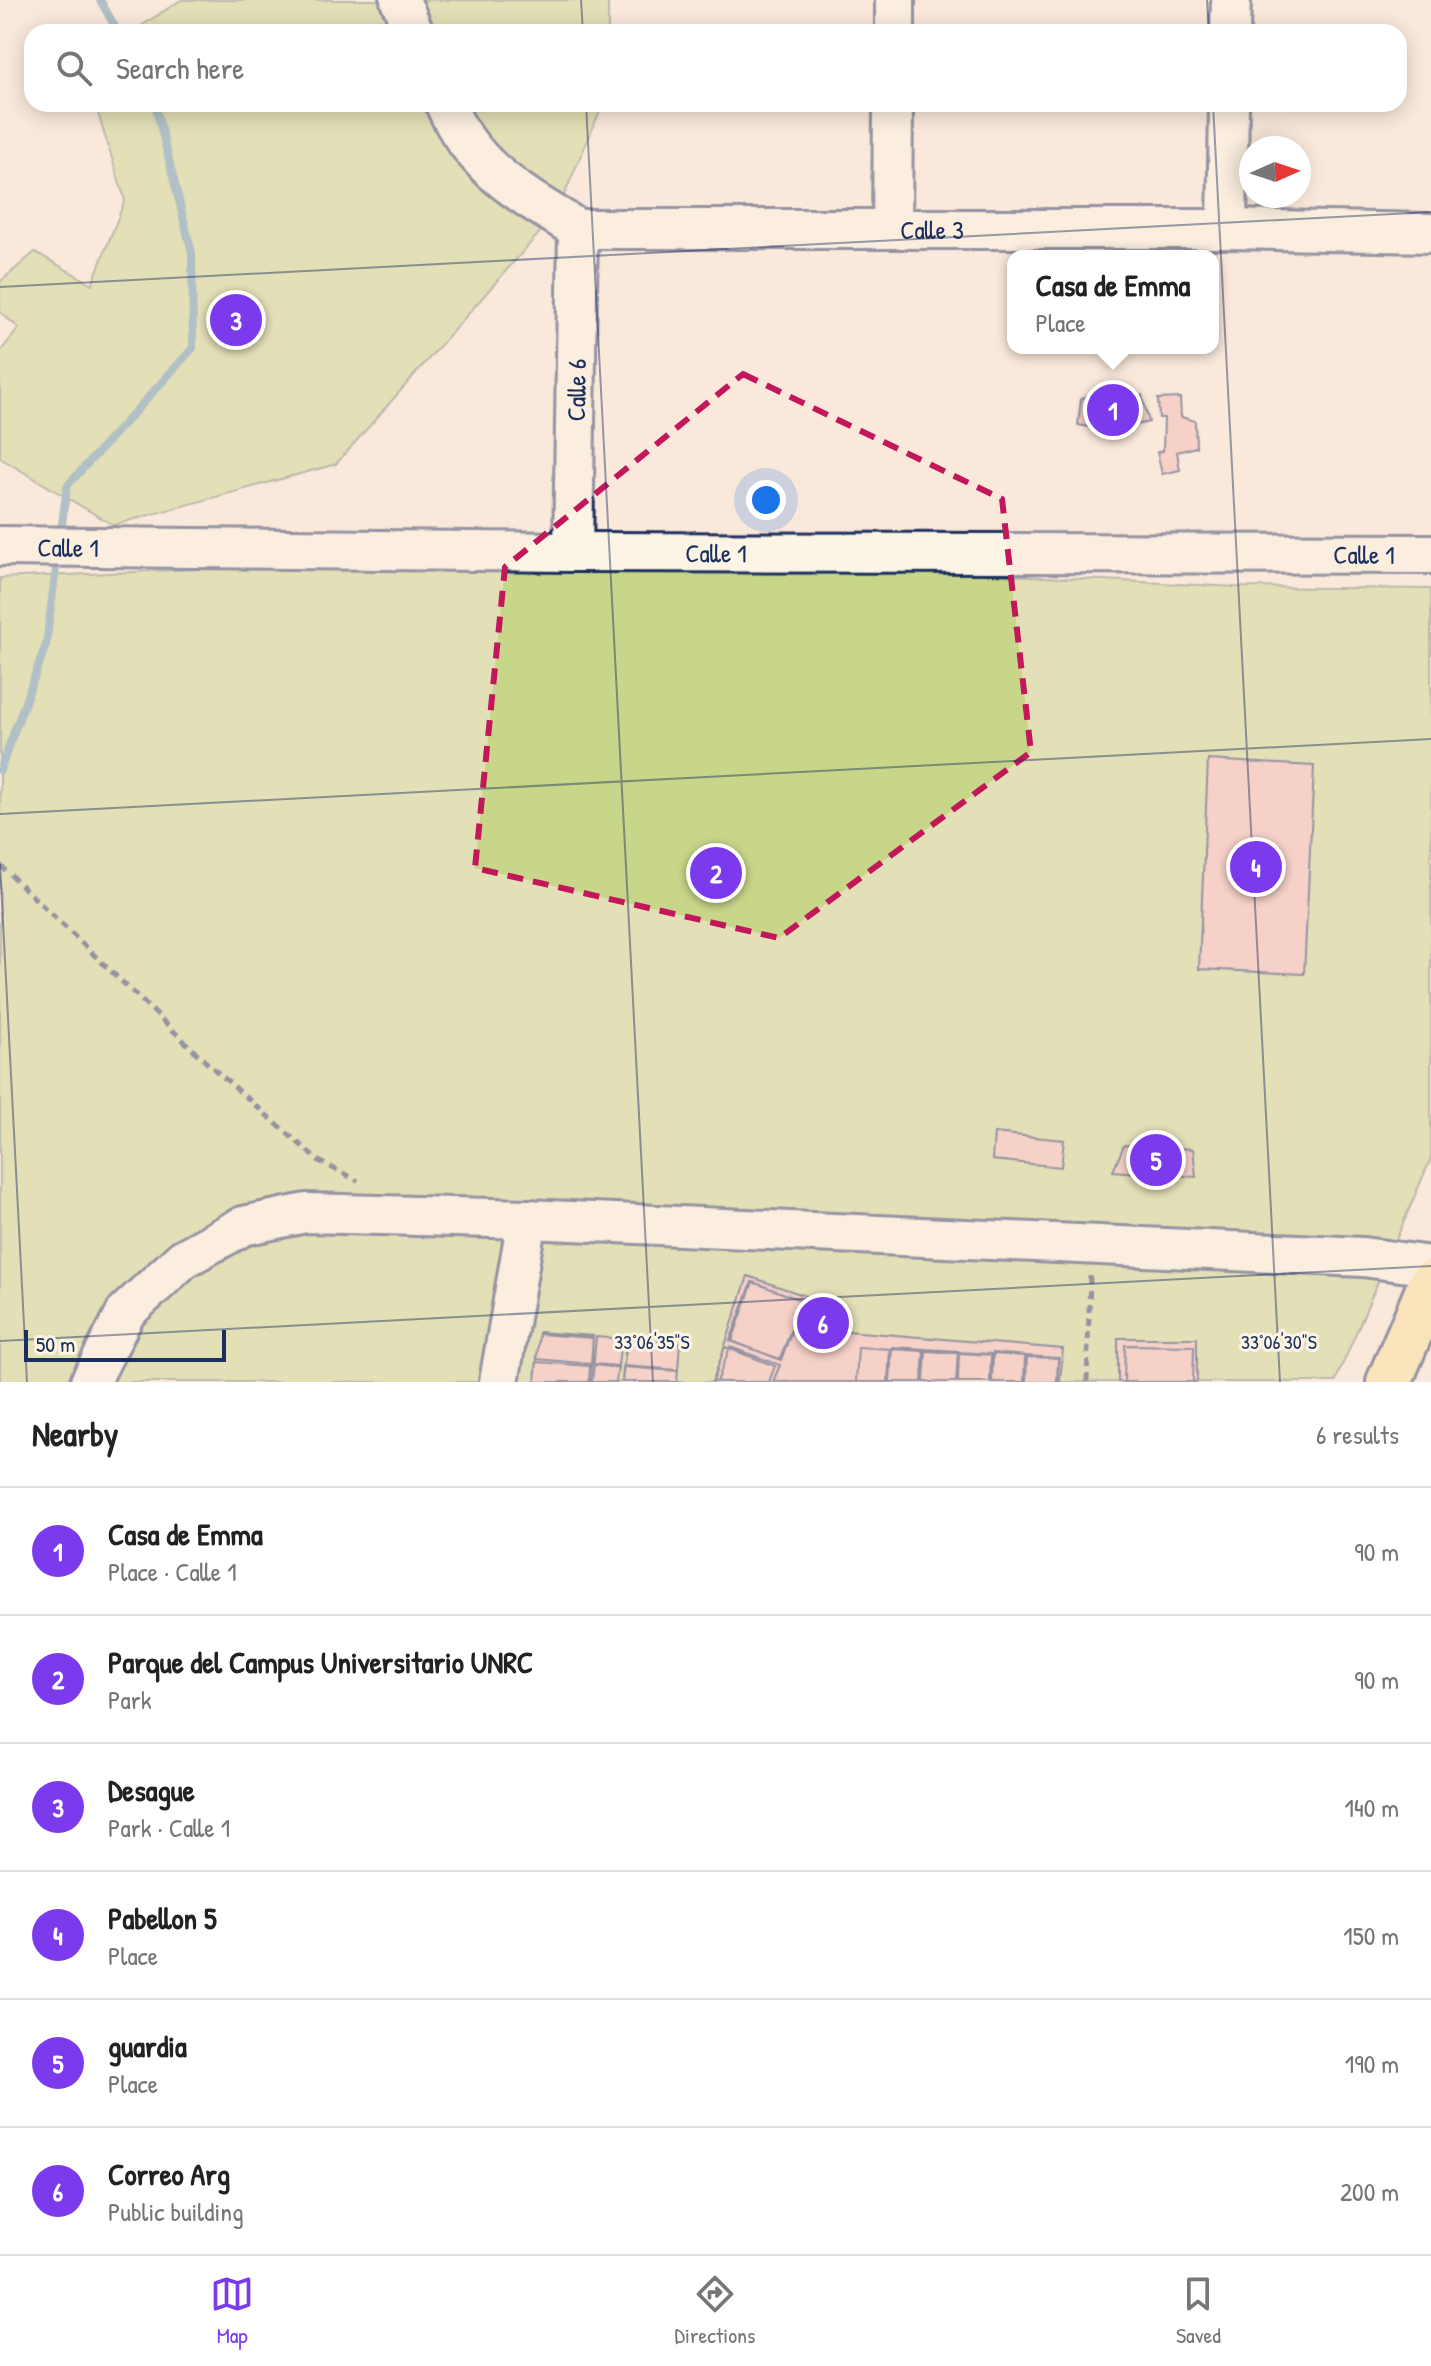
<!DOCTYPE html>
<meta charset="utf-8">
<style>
:root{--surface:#fff;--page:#f2f2f2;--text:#222;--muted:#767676;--line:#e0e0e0;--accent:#7c3aed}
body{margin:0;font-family:"Patrick Hand",sans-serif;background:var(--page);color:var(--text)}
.compass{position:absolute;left:1239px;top:136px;width:72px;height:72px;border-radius:50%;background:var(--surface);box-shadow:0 4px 20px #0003;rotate:87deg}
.scale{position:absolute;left:24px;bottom:20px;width:202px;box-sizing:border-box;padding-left:8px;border:4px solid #1b2f5e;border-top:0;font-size:22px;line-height:28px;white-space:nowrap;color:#1b2f5e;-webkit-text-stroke:6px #fcf5e5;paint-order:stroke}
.you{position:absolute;left:766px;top:500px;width:28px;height:28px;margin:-20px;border:6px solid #fff;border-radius:50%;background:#1a73e8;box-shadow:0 0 0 12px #1a73e833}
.badge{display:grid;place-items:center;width:52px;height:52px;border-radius:50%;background:var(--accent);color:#fff;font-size:26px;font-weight:700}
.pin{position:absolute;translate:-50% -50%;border:4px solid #fff;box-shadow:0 2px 8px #0006}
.popup{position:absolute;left:1007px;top:250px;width:212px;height:104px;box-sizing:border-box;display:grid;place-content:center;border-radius:16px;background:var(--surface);filter:drop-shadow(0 2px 6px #0005);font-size:26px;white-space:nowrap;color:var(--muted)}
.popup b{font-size:30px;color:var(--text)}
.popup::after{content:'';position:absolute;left:50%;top:100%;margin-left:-16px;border:16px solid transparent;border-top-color:var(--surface)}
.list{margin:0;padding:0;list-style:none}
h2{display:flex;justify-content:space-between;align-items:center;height:104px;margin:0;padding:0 32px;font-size:34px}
h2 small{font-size:26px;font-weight:400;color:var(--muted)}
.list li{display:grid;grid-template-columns:52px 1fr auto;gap:24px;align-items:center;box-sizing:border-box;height:128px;padding:0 32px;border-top:2px solid var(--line)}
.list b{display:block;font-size:30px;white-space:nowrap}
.list p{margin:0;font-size:26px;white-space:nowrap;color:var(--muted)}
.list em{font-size:26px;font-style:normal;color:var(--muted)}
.icon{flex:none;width:44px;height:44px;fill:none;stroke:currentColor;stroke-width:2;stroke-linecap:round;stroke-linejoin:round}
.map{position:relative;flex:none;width:1431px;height:1382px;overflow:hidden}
.search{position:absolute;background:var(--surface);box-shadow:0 4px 20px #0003;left:24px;right:24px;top:24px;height:88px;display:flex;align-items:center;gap:20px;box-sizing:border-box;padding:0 28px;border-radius:24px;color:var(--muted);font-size:30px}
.sheet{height:872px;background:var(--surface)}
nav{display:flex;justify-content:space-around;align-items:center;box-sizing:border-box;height:112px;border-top:2px solid var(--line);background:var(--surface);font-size:22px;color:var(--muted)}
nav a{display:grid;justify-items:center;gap:4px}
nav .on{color:var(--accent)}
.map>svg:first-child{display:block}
.green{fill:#c8d689;stroke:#728274;stroke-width:2}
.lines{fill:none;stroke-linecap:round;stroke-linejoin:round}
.stream{stroke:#5991ad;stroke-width:8}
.building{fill:#f2b6b2;stroke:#1b2f5e;stroke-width:2}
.minor-casing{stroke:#1b2f5e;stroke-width:44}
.major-casing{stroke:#1b2f5e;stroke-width:50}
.path{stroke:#1b2f5e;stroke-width:5;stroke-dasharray:8 6;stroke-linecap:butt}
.minor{stroke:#fcf5e5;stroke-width:38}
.major{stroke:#fbdf96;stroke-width:44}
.marked{fill:none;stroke:#c2185b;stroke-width:6;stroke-dasharray:16 10;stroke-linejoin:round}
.ticks{fill:none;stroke:#1b2f5e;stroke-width:2;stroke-opacity:0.45}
.labels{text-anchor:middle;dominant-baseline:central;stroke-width:6;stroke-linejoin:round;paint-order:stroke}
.street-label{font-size:26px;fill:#1b2f5e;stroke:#fcf5e5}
.ticks-label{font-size:20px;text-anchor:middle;fill:#1b2f5e;stroke:#fcf5e5;stroke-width:6;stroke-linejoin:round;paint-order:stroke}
</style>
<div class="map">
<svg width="1431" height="1382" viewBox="0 0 1431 1382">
<rect width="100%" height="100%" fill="#fae8db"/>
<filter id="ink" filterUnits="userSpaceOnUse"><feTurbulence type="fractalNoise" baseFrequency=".0125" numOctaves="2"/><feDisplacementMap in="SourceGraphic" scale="16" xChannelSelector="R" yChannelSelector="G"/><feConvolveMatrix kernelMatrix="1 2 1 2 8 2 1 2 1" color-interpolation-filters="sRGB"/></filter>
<g filter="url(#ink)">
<path class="green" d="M181 0H608V32H132Z
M95 104H603L556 214 336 464 113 525 0 458V352L19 328 0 312V282L35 252 92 284 125 200Z
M573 552 1236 587 1431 589V1158L1335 1382H0V578Z"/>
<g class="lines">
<path class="stream" d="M100 0 118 32
M62 524 67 486 193 348 192 253 155 104
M0 770 46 645 56 568"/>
</g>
<path class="building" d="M1100 390 1122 401 1142 395 1149 422 1128 427 1126 419 1094 428 1078 425 1081 399Z
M1180 398 1181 417 1195 421 1196 447 1177 452 1180 470 1162 474 1157 452 1163 451 1164 418H1159L1158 399Z
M1208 760 1314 766 1304 974 1199 969Z
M994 1133 1064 1140 1061 1167 992 1160Z
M1124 1145 1193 1149 1196 1177 1113 1171Z
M748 1276 820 1301 818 1309 839 1313 836 1330 1063 1349 1060 1382H713Z
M752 1282 802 1300 780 1359 730 1341Z
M753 1282 803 1301 781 1360 732 1341Z
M817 1315 831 1319 828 1332 814 1328Z
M539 1332 593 1336 591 1364 537 1359Z
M539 1334 593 1338 590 1382H535Z
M596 1337 621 1339 618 1366 593 1364Z
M596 1337 621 1339 616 1382H592Z
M1118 1338H1197V1382H1118Z
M626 1339 680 1343 678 1370 624 1366Z
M627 1339 680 1343 677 1382H622Z
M1125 1345 1194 1346 1193 1382H1124Z
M725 1347 775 1366 769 1382H712Z
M730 1347 780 1365 773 1382H717Z
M858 1347 890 1349 888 1382H856Z
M858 1347 891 1349 889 1382H856Z
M892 1347 925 1349 922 1382H890Z
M891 1349 924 1351 922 1382H890Z
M925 1349 958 1351 956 1382H924Z
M926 1351 958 1353 956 1382H924Z
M959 1352 991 1354 990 1382H957Z
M959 1353 992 1355 991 1382H958Z
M993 1353 1026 1356 1025 1382H992Z
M993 1354 1025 1356 1024 1382H991Z
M1026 1356 1058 1358 1057 1382H1024Z
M1027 1357 1059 1358 1058 1382H1026Z
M537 1362 590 1366 589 1382H535Z
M594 1365 618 1368 616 1382H592Z
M623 1367 678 1371 677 1382H622Z"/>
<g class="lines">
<defs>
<g id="minor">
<path d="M400 0 414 32"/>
<path d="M895 32V0"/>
<path d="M1230 32 1231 0"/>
<path d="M445 104C474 170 520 193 578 229"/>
<path id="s1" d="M578 229H1227L1431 233"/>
<path d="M892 229 893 104"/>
<path d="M1227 229 1229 104"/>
<path id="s2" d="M0 546 573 552 1431 554"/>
<path id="s3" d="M573 552 578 229"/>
<path d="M90 1382 126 1312 183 1259 243 1226 306 1213 527 1219 1363 1257 1431 1266"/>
<path d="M499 1382 527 1219"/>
</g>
<path id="major" d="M1389 1382 1431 1283"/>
</defs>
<use href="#minor" class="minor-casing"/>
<use href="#major" class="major-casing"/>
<path class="path" d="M0 865 206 1062 319 1161 358 1181
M1087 1382 1090 1275"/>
<use href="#minor" class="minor"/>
<use href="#major" class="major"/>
</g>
</g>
<path d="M0 0H1431V1382H0ZM743 374 1002 499 1031 752 779 938 475 868 505 567Z" fill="#fae8db" fill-opacity=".55" fill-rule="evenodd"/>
<path class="marked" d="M743 374 1002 499 1031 752 779 938 475 868 505 567Z"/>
<path class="ticks" d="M581 0 583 32M1207 0 1209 32M586 104 653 1382M1213 104 1280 1382M0 287 1431 212M0 814 1431 739M0 864 27 1382M0 1341 1431 1266"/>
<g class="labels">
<g class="street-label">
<text stroke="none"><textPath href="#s1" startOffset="354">Calle 3</textPath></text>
<text stroke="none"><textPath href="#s3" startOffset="162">Calle 6</textPath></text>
<text stroke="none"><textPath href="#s2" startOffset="68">Calle 1</textPath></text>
<text stroke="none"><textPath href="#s2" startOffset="716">Calle 1</textPath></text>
<text stroke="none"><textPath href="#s2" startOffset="1364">Calle 1</textPath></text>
</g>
</g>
<g class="ticks-label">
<text x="652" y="1349">33°06'35"S</text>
<text x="1279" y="1349">33°06'30"S</text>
</g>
</svg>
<svg class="compass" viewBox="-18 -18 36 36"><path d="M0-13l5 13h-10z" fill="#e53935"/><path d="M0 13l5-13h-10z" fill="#767676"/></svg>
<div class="scale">50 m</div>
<div class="you"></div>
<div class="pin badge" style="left:1113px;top:410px">1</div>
<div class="popup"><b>Casa de Emma</b>Place</div>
<div class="pin badge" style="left:716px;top:873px">2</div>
<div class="pin badge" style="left:236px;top:320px">3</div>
<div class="pin badge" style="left:1256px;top:867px">4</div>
<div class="pin badge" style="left:1156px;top:1160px">5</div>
<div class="pin badge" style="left:823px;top:1323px">6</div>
<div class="search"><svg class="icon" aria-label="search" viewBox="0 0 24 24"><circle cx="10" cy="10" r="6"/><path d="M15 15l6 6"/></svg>Search here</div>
</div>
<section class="sheet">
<h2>Nearby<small>6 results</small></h2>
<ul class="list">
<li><span class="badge">1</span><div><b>Casa de Emma</b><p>Place · Calle 1</p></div><em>90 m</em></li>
<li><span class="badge">2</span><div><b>Parque del Campus Universitario UNRC</b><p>Park</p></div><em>90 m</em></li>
<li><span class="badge">3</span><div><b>Desague</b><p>Park · Calle 1</p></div><em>140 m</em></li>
<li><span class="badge">4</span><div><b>Pabellon 5</b><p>Place</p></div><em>150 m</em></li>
<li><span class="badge">5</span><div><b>guardia</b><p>Place</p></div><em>190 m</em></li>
<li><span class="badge">6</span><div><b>Correo Arg</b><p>Public building</p></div><em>200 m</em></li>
</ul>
</section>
<nav>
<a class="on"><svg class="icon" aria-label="map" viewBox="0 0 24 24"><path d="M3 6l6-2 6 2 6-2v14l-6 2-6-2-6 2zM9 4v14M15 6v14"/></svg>Map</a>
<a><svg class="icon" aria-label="directions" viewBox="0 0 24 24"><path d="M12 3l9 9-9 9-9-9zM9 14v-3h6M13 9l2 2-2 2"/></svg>Directions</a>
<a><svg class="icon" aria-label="saved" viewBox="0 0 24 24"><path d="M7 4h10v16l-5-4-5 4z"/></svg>Saved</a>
</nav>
